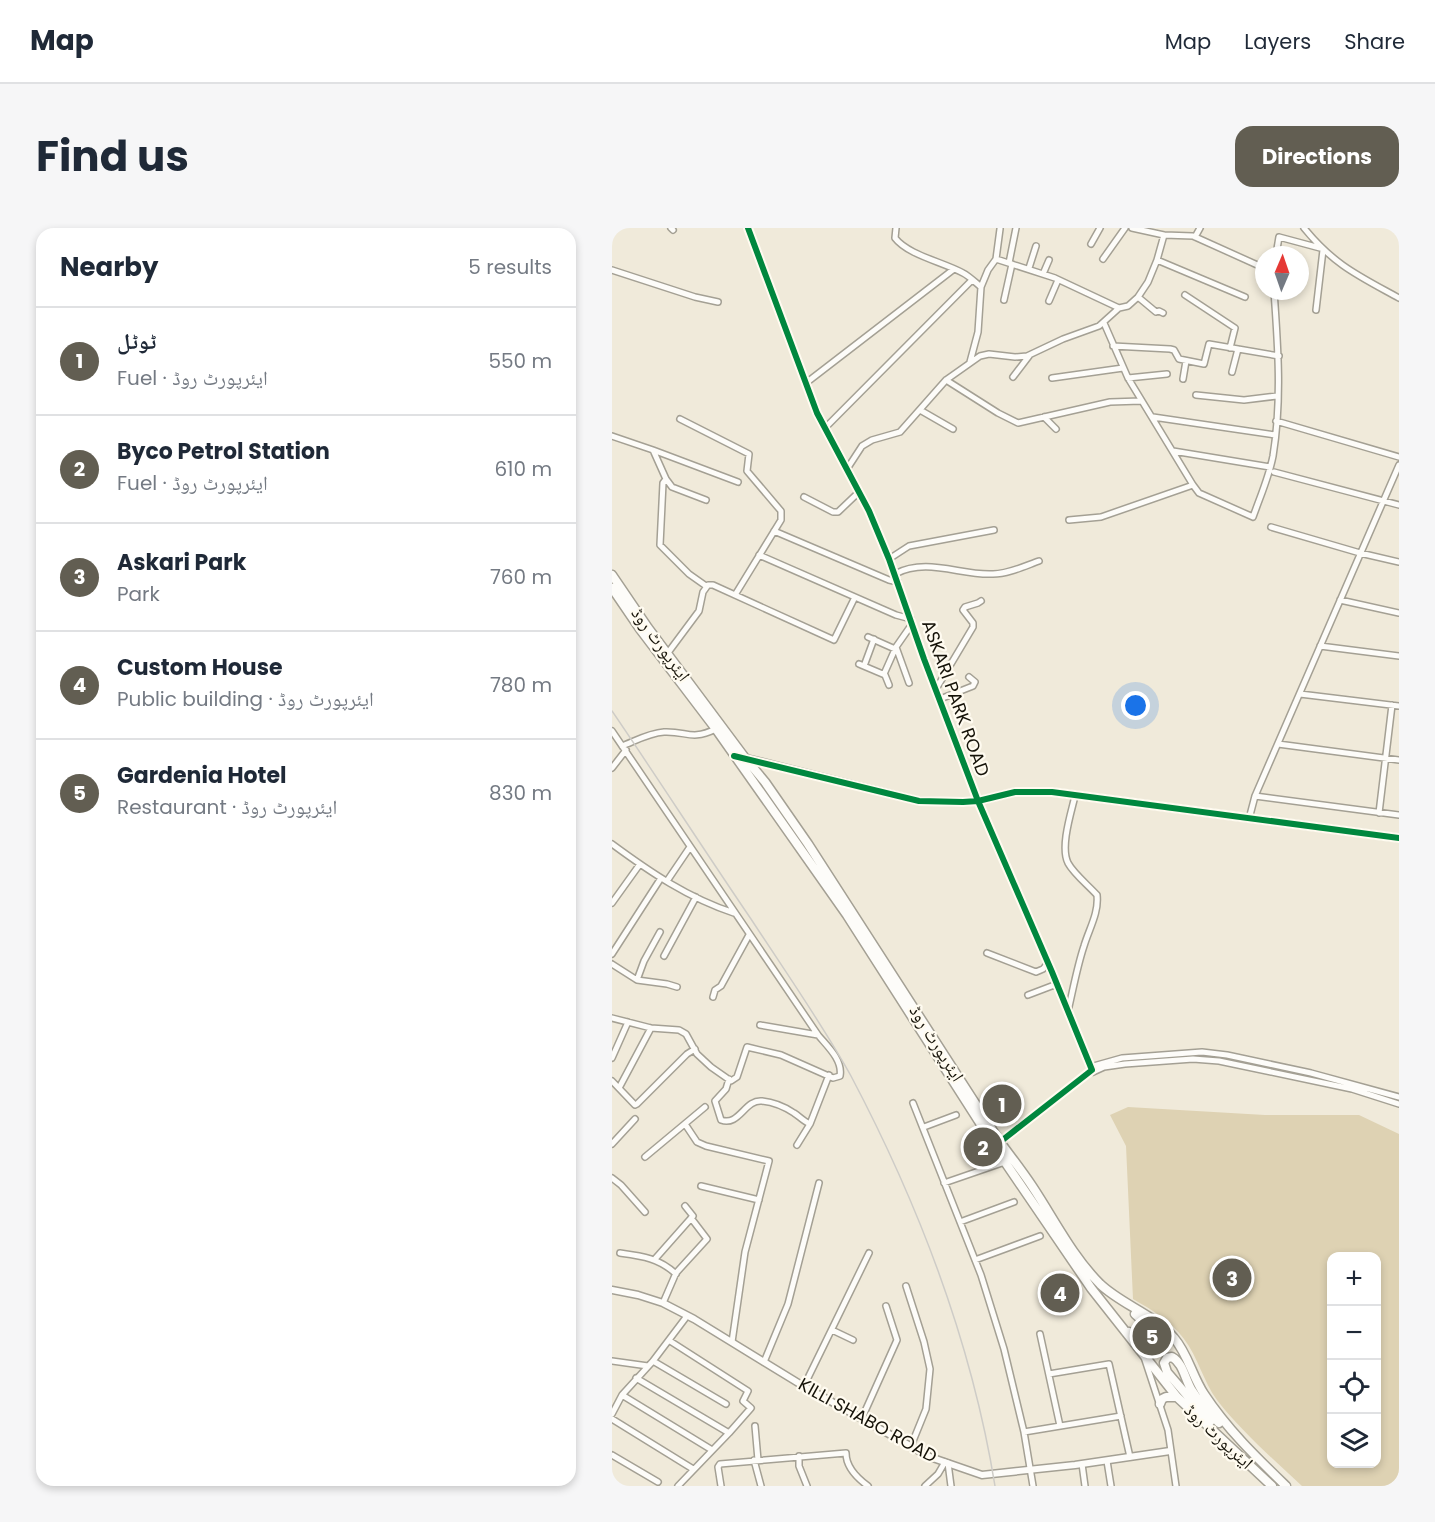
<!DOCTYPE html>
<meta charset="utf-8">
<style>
:root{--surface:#fff;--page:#f6f6f7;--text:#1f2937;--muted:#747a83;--line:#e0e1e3;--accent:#625e52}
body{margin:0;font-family:Poppins,"Noto Naskh Arabic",sans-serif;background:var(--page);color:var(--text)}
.controls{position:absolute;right:18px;bottom:18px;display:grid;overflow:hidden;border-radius:12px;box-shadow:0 3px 9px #0003}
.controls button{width:54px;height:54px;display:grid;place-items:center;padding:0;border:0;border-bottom:2px solid var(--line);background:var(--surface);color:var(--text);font:30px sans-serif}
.compass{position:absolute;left:643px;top:18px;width:54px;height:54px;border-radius:50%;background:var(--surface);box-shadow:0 3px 9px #0003;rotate:2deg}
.you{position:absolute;left:524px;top:478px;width:21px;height:21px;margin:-15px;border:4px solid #fff;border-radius:50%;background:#1a73e8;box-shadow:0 0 0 9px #1a73e833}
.badge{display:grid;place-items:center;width:39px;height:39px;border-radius:50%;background:var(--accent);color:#fff;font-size:20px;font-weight:700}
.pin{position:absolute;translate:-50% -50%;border:3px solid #fff;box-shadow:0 2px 6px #0006}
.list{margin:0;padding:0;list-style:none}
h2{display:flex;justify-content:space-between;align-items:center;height:78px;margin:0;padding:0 24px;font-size:26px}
h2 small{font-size:20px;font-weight:400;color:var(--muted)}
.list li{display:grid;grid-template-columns:39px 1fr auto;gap:18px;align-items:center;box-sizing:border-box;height:108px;padding:0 24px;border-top:2px solid var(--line)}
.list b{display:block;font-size:22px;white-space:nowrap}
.list p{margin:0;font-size:20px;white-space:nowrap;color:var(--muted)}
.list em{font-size:20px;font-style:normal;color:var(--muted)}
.icon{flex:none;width:33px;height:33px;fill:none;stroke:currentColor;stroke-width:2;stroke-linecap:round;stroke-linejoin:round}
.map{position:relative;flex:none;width:787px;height:1258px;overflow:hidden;border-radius:18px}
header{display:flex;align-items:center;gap:36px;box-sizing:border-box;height:84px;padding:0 30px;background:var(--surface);border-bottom:2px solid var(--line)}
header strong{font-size:28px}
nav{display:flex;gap:33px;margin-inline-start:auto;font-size:21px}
.intro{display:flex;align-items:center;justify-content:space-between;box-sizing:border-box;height:144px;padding:0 36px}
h1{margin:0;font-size:42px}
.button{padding:15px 27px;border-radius:18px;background:var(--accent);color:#fff;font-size:21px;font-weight:700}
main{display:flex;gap:36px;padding:0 36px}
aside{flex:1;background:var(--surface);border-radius:18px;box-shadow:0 3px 9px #0003}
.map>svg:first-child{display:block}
.green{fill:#ded2b3;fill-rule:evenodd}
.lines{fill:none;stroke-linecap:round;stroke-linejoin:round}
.minor-casing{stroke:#a4a094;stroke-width:8}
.tertiary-casing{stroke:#a4a094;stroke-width:9}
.primary-casing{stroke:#a4a094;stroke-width:11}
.minor{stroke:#fdfcf9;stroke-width:5}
.tertiary{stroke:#fdfcf9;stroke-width:6}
.primary{stroke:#fdfcf9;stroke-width:8}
.rail{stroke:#ceccc7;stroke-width:1.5}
.cycleway-casing{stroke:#fffbf0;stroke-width:10}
.cycleway{stroke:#00873e;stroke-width:6}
.labels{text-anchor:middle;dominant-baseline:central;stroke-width:4.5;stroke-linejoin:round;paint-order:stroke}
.street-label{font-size:18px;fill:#161309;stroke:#fffbf0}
</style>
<header>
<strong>Map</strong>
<nav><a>Map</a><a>Layers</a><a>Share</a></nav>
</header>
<div class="intro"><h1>Find us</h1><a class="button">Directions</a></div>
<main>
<aside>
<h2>Nearby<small>5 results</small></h2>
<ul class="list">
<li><span class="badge">1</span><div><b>ٹوٹل</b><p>Fuel · ایئرپورٹ روڈ</p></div><em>550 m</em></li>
<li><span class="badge">2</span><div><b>Byco Petrol Station</b><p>Fuel · ایئرپورٹ روڈ</p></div><em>610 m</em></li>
<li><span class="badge">3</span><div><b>Askari Park</b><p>Park</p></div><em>760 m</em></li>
<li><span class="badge">4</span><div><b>Custom House</b><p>Public building · ایئرپورٹ روڈ</p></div><em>780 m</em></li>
<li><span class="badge">5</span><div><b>Gardenia Hotel</b><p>Restaurant · ایئرپورٹ روڈ</p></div><em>830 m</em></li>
</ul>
</aside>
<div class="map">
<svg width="787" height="1258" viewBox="0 0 787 1258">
<rect width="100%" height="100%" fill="#f0eada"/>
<path class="green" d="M516 879 653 887H747L787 906V1258H690C661 1231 629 1203 605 1172 591 1153 586 1129 572 1111 559 1093 540 1082 521 1071L514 918 498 887ZM720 1028H764V1236H720Z"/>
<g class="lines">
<defs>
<path id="minor" d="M59 0 61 2
M136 0 205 185 257 283 277 331 312 431 366 573 440 744 480 842 388 914
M284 0 283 10C296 27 331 34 351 45 357 48 363 54 369 59
M520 0 552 7 581 8 652 40
M692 0C722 37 747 48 787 70
M583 9 588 0
M479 16 488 0
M664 27 667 9 708 20
M384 31 443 50 507 80
M491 31 513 0
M545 32 633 69
M397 35 404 0
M417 40 424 18
M0 42 83 69 106 74
M431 46 437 32
M573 67 623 100 618 120
M526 69 544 84 547 83 551 85
M392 72 400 36
M437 73 446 52
M704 82 711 22
M492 95 516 150 581 257 587 265 641 289C648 269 657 249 661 228 670 173 666 118 662 63
M501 118 558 121 562 122 567 131 592 136 597 116 667 128
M358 134 366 104 369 59 376 42 384 31 388 1
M620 144 626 121
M401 149 417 128
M440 150 511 140
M516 150 555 146
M571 151 574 133
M334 152 386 185 406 195 498 174 529 173
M194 155 342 41
M584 167 632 172 665 168
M308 182 341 201
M432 189 444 201
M541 189 663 207
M68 191 137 226 135 243 169 283V292L123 367
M664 193 787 229
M213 200 360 52
M0 208 41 222 54 251 51 255 48 317 77 346 94 358
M41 222 126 254
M561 223 658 239
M235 241 250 218 260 212 288 204 334 152 368 128 377 126 403 129 415 128 451 111 487 98 507 80 516 78 526 69 536 54 545 32 552 7
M662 244 787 277
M54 251 60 259 94 272
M192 269 221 284H226L247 264
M457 292 489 289 581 257
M659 299 748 325 787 334
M162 303 277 352 286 354
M147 327 284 387 299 391
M277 331 297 318 382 302
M283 346C315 329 349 348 381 346 396 346 413 338 427 333
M728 372 787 385
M256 409 283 421
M708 418 787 428
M284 419 297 455
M55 426 87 383 91 364 96 357H101L222 412 243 369
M247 436 273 447 277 457
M252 438 262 411
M272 446 284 419 300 396
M324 461 361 399V395L351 382 353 379 366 375 369 373
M688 466 787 478
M328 471 361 458 363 454 357 449
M0 503 206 807
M666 516 787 532
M10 518C23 513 37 505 52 504 76 503 78 513 104 501
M0 540 14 522
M643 568 787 587
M767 585 780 477
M637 591 643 568 787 237
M0 616C38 644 76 670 122 685
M55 653 78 619
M0 675 28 636
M375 725 424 744 431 741 436 735
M0 726 49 650
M52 728 84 669
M0 736 25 752 55 756 65 759
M25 752 32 733 48 704
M416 767 445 756
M101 769 103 762 109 758 137 707
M456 783C461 762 465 739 472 718 477 701 487 685 485 667 476 657 462 646 456 635 448 619 459 585 463 568
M0 790 39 800 67 802 74 806 85 826 99 839 119 853 125 849 135 819 169 827 221 850 228 848C231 832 215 818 206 807L148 797
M0 830 16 794
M478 839 510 830 590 824 615 827 699 845 787 869
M480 842 481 844 492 839 513 836 581 831 607 833 740 861 787 876
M117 851 114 861 103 873 109 892C127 899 133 871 150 873 160 874 173 879 182 885 187 888 191 893 198 896
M0 853 23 877 25 876 75 826 83 821
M7 860 39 800
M301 875 369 1047 392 1121 412 1204 421 1258
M73 896 85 914 94 918 157 933 133 1024 120 1114
M312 899 344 887
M0 916 23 891
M185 917 198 896 217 847
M33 929 93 879
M0 950 9 957 33 984
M332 955 393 934
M89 958 147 972
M348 994 402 974
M8 1025C30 1028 47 1030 64 1046
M43 1031 81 988 73 978
M363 1032 428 1008
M294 1058 312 1114 318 1141 314 1181 299 1218
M51 1075 64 1045 95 1011 79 990
M220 1102 241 1112
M428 1106 448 1198
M533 1132 556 1202 564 1258
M0 1133 36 1138
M41 1133 114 1176
M152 1134 176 1076 207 955
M437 1146 497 1136 518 1229
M24 1150 117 1205 139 1180 131 1173 136 1163 58 1113
M192 1158 257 1025
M10 1167 100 1222
M0 1186 10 1167 41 1133 75 1088
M250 1190 285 1112 274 1078
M0 1191 81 1241
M143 1198 146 1232
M412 1204 509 1188
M0 1227 46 1254
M187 1228V1238L195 1258
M142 1232 149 1258
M495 1233 499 1258
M336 1235 339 1258
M470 1236 473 1258
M66 1258 117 1205
M109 1258 106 1239 108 1236 234 1225C234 1239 245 1250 256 1258
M313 1258 326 1246 333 1234"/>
<path id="tertiary" d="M134 530 307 573 351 574 366 573 403 564H440L787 610
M0 1062 26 1067 51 1075 82 1091 188 1156 318 1229 370 1247 463 1237 558 1223"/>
<path id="primary" d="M0 347 36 400 133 530 153 554 196 616 388 914C399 929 410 943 420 958 442 991 460 1028 488 1056 510 1077 542 1086 562 1110 576 1126 580 1148 592 1166 615 1201 644 1229 674 1258
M0 360 28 401 104 501 235 687 393 934 479 1060 565 1169 660 1258
M517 1104 527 1111 534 1110 537 1106 536 1098 523 1086
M548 1176 550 1171 554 1169H565
M598 1194 555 1144 552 1135 555 1130 560 1129C571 1135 573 1151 579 1161 587 1174 596 1184 607 1195"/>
</defs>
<use href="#minor" class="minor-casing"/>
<use href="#tertiary" class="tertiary-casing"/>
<use href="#primary" class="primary-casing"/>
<use href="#minor" class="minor"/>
<use href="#tertiary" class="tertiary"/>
<use href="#primary" class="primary"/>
<path class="rail" d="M0 483C47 552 92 622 139 691 173 743 209 794 239 848 306 975 360 1116 383 1258"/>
<defs>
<path id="cycleway" d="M136 0 205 185 257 283 277 331 312 431 366 573 440 744 480 842 388 914
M122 528 307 573 351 574 366 573 403 564H440L787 610"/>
</defs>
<use href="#cycleway" class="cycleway-casing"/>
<use href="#cycleway" class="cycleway"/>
</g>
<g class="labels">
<g class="street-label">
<text transform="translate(49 416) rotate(54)">ایئرپورٹ روڈ</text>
<text transform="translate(344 470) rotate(70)">ASKARI PARK ROAD</text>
<text transform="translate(325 815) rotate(58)">ایئرپورٹ روڈ</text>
<text transform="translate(256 1192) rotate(29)">KILLI SHABO ROAD</text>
<text transform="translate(607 1208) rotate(43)">ایئرپورٹ روڈ</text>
</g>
</g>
</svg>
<div class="controls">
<button>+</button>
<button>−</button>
<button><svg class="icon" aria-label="locate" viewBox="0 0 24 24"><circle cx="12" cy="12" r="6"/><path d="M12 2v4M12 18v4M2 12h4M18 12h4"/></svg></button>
<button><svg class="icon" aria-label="layers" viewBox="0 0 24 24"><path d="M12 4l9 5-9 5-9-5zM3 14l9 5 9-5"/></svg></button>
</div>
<svg class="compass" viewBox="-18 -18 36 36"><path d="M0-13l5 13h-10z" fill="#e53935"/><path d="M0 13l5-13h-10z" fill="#747a83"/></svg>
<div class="you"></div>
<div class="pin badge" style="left:390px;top:876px">1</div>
<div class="pin badge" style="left:371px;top:919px">2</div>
<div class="pin badge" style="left:620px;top:1050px">3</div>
<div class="pin badge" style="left:448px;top:1065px">4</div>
<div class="pin badge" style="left:540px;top:1108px">5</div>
</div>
</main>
